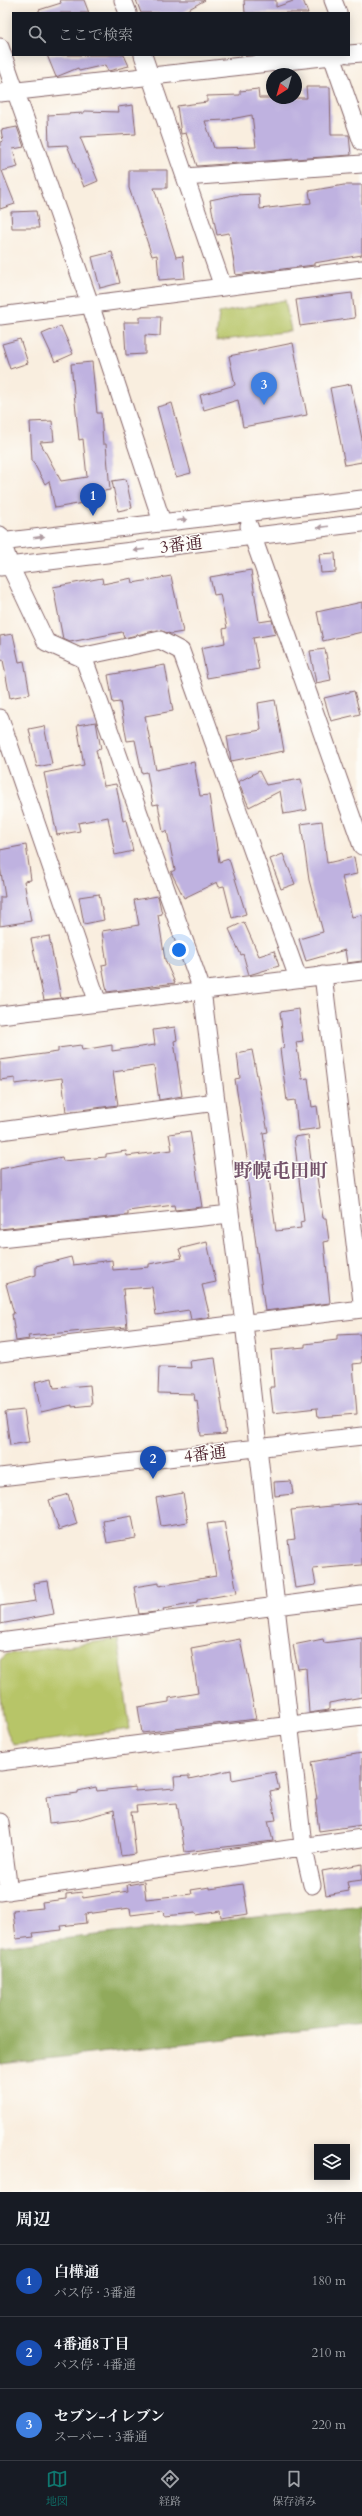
<!DOCTYPE html>
<html lang="ja">
<meta charset="utf-8">
<style>
:root{--surface:#171b24;--page:#242831;--text:#f1f3f6;--muted:#9ea1a6;--line:#363941;--accent:#0f766e}
body{margin:0;font-family:Cardo,"Noto Serif JP",serif;background:var(--page);color:var(--text)}
.controls{position:absolute;right:12px;bottom:12px;display:grid;overflow:hidden;border-radius:0px;box-shadow:0 2px 10px #0003}
.controls button{width:36px;height:36px;display:grid;place-items:center;padding:0;border:0;border-bottom:1px solid var(--line);background:var(--surface);color:var(--text);font:20px sans-serif}
.compass{position:absolute;left:266px;top:68px;width:36px;height:36px;border-radius:50%;background:var(--surface);box-shadow:0 2px 10px #0003;rotate:217deg}
.you{position:absolute;left:179px;top:950px;width:14px;height:14px;margin:-10px;border:3px solid #fff;border-radius:50%;background:#1a73e8;box-shadow:0 0 0 6px #1a73e833}
.badge{display:grid;place-items:center;width:26px;height:26px;border-radius:50%;background:var(--accent);color:#fff;font-size:13px;font-weight:700}
.pin{position:absolute;translate:-50% -33px;filter:drop-shadow(0 1px 2px #0008)}
.pin::after{content:'';position:absolute;top:21px;width:14px;height:12px;background:inherit;clip-path:polygon(0 0,100% 0,50% 100%)}
.list{margin:0;padding:0;list-style:none}
h2{display:flex;justify-content:space-between;align-items:center;height:52px;margin:0;padding:0 16px;font-size:17px}
h2 small{font-size:13px;font-weight:400;color:var(--muted)}
.list li{display:grid;grid-template-columns:26px 1fr auto;gap:12px;align-items:center;box-sizing:border-box;height:72px;padding:0 16px;border-top:1px solid var(--line)}
.list b{display:block;font-size:15px;white-space:nowrap}
.list p{margin:0;font-size:13px;white-space:nowrap;color:var(--muted)}
.list em{font-size:13px;font-style:normal;color:var(--muted)}
.icon{flex:none;width:22px;height:22px;fill:none;stroke:currentColor;stroke-width:2;stroke-linecap:round;stroke-linejoin:round}
.map{position:relative;flex:none;width:362px;height:2192px;overflow:hidden}
.search{position:absolute;background:var(--surface);box-shadow:0 2px 10px #0003;left:12px;right:12px;top:12px;height:44px;display:flex;align-items:center;gap:10px;box-sizing:border-box;padding:0 14px;border-radius:0px;color:var(--muted);font-size:15px}
.sheet{height:268px;background:var(--surface)}
nav{display:flex;justify-content:space-around;align-items:center;box-sizing:border-box;height:56px;border-top:1px solid var(--line);background:var(--surface);font-size:11px;color:var(--muted)}
nav a{display:grid;justify-items:center;gap:2px}
nav .on{color:var(--accent)}
.map>svg:first-child{display:block}
.green{fill:#b7c567;stroke:#807249}
.forest{fill:#91aa5c;stroke:#6e6444}
.building{fill:#bfb2e0;fill-rule:evenodd}
.lines{fill:none;stroke-linecap:round;stroke-linejoin:round}
.minor-casing{stroke:#87676a;stroke-width:19}
.minor{stroke:#fff;stroke-width:17}
.oneway{fill:#ae9aa0}
.labels{text-anchor:middle;dominant-baseline:central;stroke-width:3;stroke-linejoin:round;paint-order:stroke}
.street-label{font-size:17px;fill:#4a1f2b;stroke:#fdfcf7}
.quarter-label{font-size:19px;font-weight:bold;fill:#73526a;stroke:#fdfcf7}
</style>
<div class="map">
<svg width="362" height="2192" viewBox="0 0 362 2192">
<rect width="100%" height="100%" fill="#fdfcf7"/>
<filter id="ink" filterUnits="userSpaceOnUse"><feTurbulence type="fractalNoise" baseFrequency=".025" numOctaves="2"/><feDisplacementMap in="SourceGraphic" scale="8" xChannelSelector="R" yChannelSelector="G"/><feConvolveMatrix kernelMatrix="1 2 1 2 8 2 1 2 1" color-interpolation-filters="sRGB"/></filter>
<filter id="wash" filterUnits="userSpaceOnUse"><feTurbulence type="fractalNoise" baseFrequency=".012" numOctaves="4" result="noise"/><feDisplacementMap in="SourceGraphic" scale="16" xChannelSelector="R" yChannelSelector="G"/><feGaussianBlur stdDeviation="0.9" result="paint"/><feColorMatrix in="noise" values="0 0 0 0 0 0 0 0 0 0 0 0 0 0 0 0 0 1.4 0 .05"/><feComposite in="paint" operator="in"/></filter>
<g filter="url(#wash)">
<rect width="100%" height="100%" fill="#f9eedf"/>
<path class="green" d="M285 300 291 331 216 341 219 313Z
M118 1639 130 1729 14 1745C0 1727 0 1684 0 1660L7 1654Z"/>
<path class="forest" d="M362 1905V2024L0 2064V1946Z"/>
<g id="blocks">
<path class="building" d="M60 0H84L89 13H39V10L61 3Z
M136 0H205L182 13H141Z
M244 0H276V7L296 0H303L308 13H245Z
M47 55H124L129 66 108 71 105 65 79 71 78 68 56 77Z
M306 87H330L331 135H349L351 155 197 166 186 133 181 134 177 106 207 102V96L240 95V91L258 89 259 98H307ZM252 115 256 147 214 148 205 121 226 120Z
M133 105 136 134 80 137 98 181 84 187 67 145 49 146 48 115 84 113V111L119 112 118 107Z
M17 127 24 147 13 149 18 167 2 171 15 204 0 209V142L3 141 1 130Z
M129 170H167V188H154L176 257 183 256 185 278 159 280 157 255 152 256 129 188Z
M344 185H362V255L314 263V265L236 275 229 233 217 235 210 200 234 195 259 194 260 209 311 203 309 191Z
M36 211 39 228H12L11 212Z
M112 252 120 283 100 288 92 257Z
M352 293 355 318 300 326 296 300Z
M140 317H161L160 336 145 335V354L126 355 124 322H140Z
M61 326 73 354 55 362 42 334Z
M20 339 28 363 10 369 2 344Z
M293 343 307 415 243 427 238 400 204 410 200 395 235 385 229 356Z
M92 362 97 413H101L103 444H106L110 490 86 494 88 502 55 508 49 481 45 484 32 460 30 422 52 421 54 441 40 442 61 481 87 477 83 439 79 440 71 364Z
M351 384 362 439V462L345 465 330 388Z
M172 403 191 473 176 477 157 407Z
M126 479 132 508 118 511 112 481Z
M335 553 336 572 321 573 319 554Z
M251 570 259 622 272 620 276 634 253 638 259 669 207 678 201 648 225 643 223 629 227 628 220 594 214 595 210 577Z
M171 576 183 632 171 634 158 630 124 638 122 632 70 642 63 639 53 587 102 578 103 584 132 578 133 583Z
M362 602V632L323 641 317 612Z
M13 634 19 662 24 661 30 694 10 698 3 660 0 661V636Z
M325 649 331 680 316 683 310 651Z
M165 665 173 711 145 716 156 770 194 762 200 796 209 795 219 862 229 859 246 914 232 918 224 886 219 887 217 882 184 898 171 872 175 870 167 831 163 832 158 804 153 805 147 772 142 773 135 740 127 741 120 702 113 703 108 675Z
M354 691 360 714 331 721 324 698Z
M275 700 284 751 231 761 227 736 261 730 258 703Z
M96 722 101 749 96 750 104 786 116 784 123 821 126 820 133 851 115 855 108 817 78 823 80 831 57 835 44 773 84 765 77 725Z
M44 726 52 764 37 767 29 729Z
M259 771 266 785 301 779 307 810 284 814 280 791 249 807 238 782Z
M322 821 327 863 354 857 357 874 342 877 352 917 362 915V961L347 963 345 950 306 961 299 939 323 932 309 880 301 824Z
M26 845 31 880 24 881 31 921 0 926V897H5L0 866V850Z
M283 854 295 884 281 889 270 859Z
M99 894 104 920 84 924 79 897Z
M158 896 162 914 158 915 165 960 175 983 107 992 102 965 107 964 102 931 139 925 134 900Z
M244 922 259 956 274 951 279 966 249 975 243 954 241 955 229 929Z
M49 936 61 998 44 1000 31 939Z
M299 1009 303 1041 296 1042 302 1079 308 1078 312 1107 317 1106 320 1128 298 1131 295 1100 287 1101 280 1049 284 1048 280 1012Z
M175 1027 177 1040 174 1041 182 1096 159 1100 154 1066 113 1072 118 1105 66 1112 62 1078 15 1084V1078L0 1080V1060L58 1052V1048L81 1045 82 1050 112 1045V1051L155 1045 153 1030Z
M252 1050 268 1132 263 1133 276 1231 301 1228 300 1222 304 1221 294 1137 308 1135 312 1170H316L323 1218H326L329 1241 324 1242 330 1303 265 1311 246 1170H249L235 1079 240 1078 237 1053Z
M190 1131 202 1207 175 1210 174 1205 128 1211V1215L0 1229V1169L62 1157 63 1161 106 1157V1154L126 1151 127 1156 172 1150 169 1134Z
M207 1242 216 1282 202 1285 210 1317 191 1320 189 1310 156 1315 152 1287 123 1289 127 1327 28 1336 29 1339 16 1341 12 1314H14L6 1284 36 1275V1266L71 1257 73 1265 112 1260 113 1270 149 1267V1264L182 1258 179 1249Z
M360 1334 362 1363 353 1364 357 1414 318 1417 317 1408 273 1413 270 1387H274L271 1350 305 1347V1344L337 1340V1335Z
M215 1358 226 1434 201 1436 197 1400 195 1401 194 1394 158 1393 159 1367 191 1368 190 1361Z
M52 1378 54 1388 90 1385 92 1405 72 1407V1405L41 1412 35 1382Z
M24 1410 29 1442 10 1445 5 1412Z
M291 1481 293 1494 275 1496 274 1482Z
M183 1493 188 1522 161 1526 156 1498Z
M68 1494 77 1524 59 1530 49 1500Z
M362 1503V1565L313 1569 316 1585 295 1588 288 1540 295 1539 291 1510Z
M132 1516 136 1538 107 1543 103 1521Z
M224 1522 237 1593 197 1600V1603L163 1609 164 1611 139 1614 134 1587 159 1583V1586L216 1576 207 1524Z
M48 1581 54 1614 0 1624V1606L36 1601 33 1583Z
M362 1638V1697L329 1703V1710L309 1713 306 1668 298 1669 293 1645 323 1639 324 1643Z
M240 1639 256 1719 142 1733 138 1707 169 1702V1698L198 1693 191 1648Z
M362 1753V1825L319 1831 315 1799H317L311 1762Z
M231 1770 232 1780 275 1772 279 1789 270 1791 276 1820 268 1821 273 1841 185 1852 177 1803 136 1806 137 1812H131L136 1854 121 1856 114 1810 77 1820 49 1823 46 1797 78 1793V1791L96 1787 97 1791 135 1787V1791L175 1788 174 1777 189 1776V1779Z
M362 1864V1880L347 1882 349 1891 326 1895 322 1871Z
M144 1882 146 1899 192 1894 191 1890 210 1887V1889L243 1884 248 1914 221 1918 220 1911 196 1915 195 1913 164 1916 163 1911 131 1915 130 1908 85 1914 86 1923 61 1926 62 1930 33 1933 34 1937 16 1939 13 1911 43 1908 42 1902 66 1899V1894L82 1892 83 1898 128 1891 127 1885Z"/>
</g>
</g>
<g filter="url(#ink)">
<use href="#blocks" fill-opacity="0" stroke="#87676a" stroke-width="1"/>
<g class="lines">
<defs>
<path id="minor" d="M123 0 128 13
M333 0 338 13
M0 47 90 304 162 522
M349 54 362 53
M143 55 223 287
M332 56 362 142
M0 93 341 55
M185 177 362 164
M0 316 362 269
M249 526 362 846
M0 535 10 566 46 642 84 659 202 990 244 1323 303 1845 312 1885
M0 542 362 499
M0 567 362 523
M80 657 160 640 181 651 298 978
M0 718 98 1003
M323 975 362 1302
M0 1015 362 971
M0 1131 216 1102
M0 1239 230 1214
M0 1353 362 1309
M0 1477 362 1436
M0 1642 362 1595
M0 1762 362 1716
M0 1822 9 1891
M0 1892 362 1838"/>
</defs>
<use href="#minor" class="minor-casing"/>
<use href="#minor" class="minor"/>
</g>
<defs><path id="oneway-solid" d="M-6-.8H1V-3.2L6.5 0L1 3.2V.8H-6Z"/></defs>
<g class="oneway">
<use href="#oneway-solid" transform="translate(182 520) rotate(-7)"/>
<use href="#oneway-solid" transform="translate(323 527) rotate(173)"/>
<use href="#oneway-solid" transform="translate(39 537) rotate(-7)"/>
<use href="#oneway-solid" transform="translate(139 550) rotate(173)"/>
</g>
</g>
<g class="labels">
<g class="street-label">
<text transform="translate(181 545) rotate(-7)">3番通</text>
<text transform="translate(205 1454) rotate(-7)">4番通</text>
</g>
<g class="quarter-label">
<text x="281" y="1171">野幌屯田町</text>
</g>
</g>
</svg>
<div class="controls">
<button><svg class="icon" aria-label="layers" viewBox="0 0 24 24"><path d="M12 4l9 5-9 5-9-5zM3 14l9 5 9-5"/></svg></button>
</div>
<svg class="compass" viewBox="-18 -18 36 36"><path d="M0-13l5 13h-10z" fill="#e53935"/><path d="M0 13l5-13h-10z" fill="#9ea1a6"/></svg>
<div class="you"></div>
<div class="pin badge" style="left:93px;top:516px;background:#1a4fb4">1</div>
<div class="pin badge" style="left:153px;top:1479px;background:#1a4fb4">2</div>
<div class="pin badge" style="left:264px;top:405px;background:#3f7fe0">3</div>
<div class="search"><svg class="icon" aria-label="search" viewBox="0 0 24 24"><circle cx="10" cy="10" r="6"/><path d="M15 15l6 6"/></svg>ここで検索</div>
</div>
<section class="sheet">
<h2>周辺<small>3件</small></h2>
<ul class="list">
<li><span class="badge" style="background:#1a4fb4">1</span><div><b>白樺通</b><p>バス停 · 3番通</p></div><em>180 m</em></li>
<li><span class="badge" style="background:#1a4fb4">2</span><div><b>4番通8丁目</b><p>バス停 · 4番通</p></div><em>210 m</em></li>
<li><span class="badge" style="background:#3f7fe0">3</span><div><b>セブン-イレブン</b><p>スーパー · 3番通</p></div><em>220 m</em></li>
</ul>
</section>
<nav>
<a class="on"><svg class="icon" aria-label="map" viewBox="0 0 24 24"><path d="M3 6l6-2 6 2 6-2v14l-6 2-6-2-6 2zM9 4v14M15 6v14"/></svg>地図</a>
<a><svg class="icon" aria-label="directions" viewBox="0 0 24 24"><path d="M12 3l9 9-9 9-9-9zM9 14v-3h6M13 9l2 2-2 2"/></svg>経路</a>
<a><svg class="icon" aria-label="saved" viewBox="0 0 24 24"><path d="M7 4h10v16l-5-4-5 4z"/></svg>保存済み</a>
</nav>
